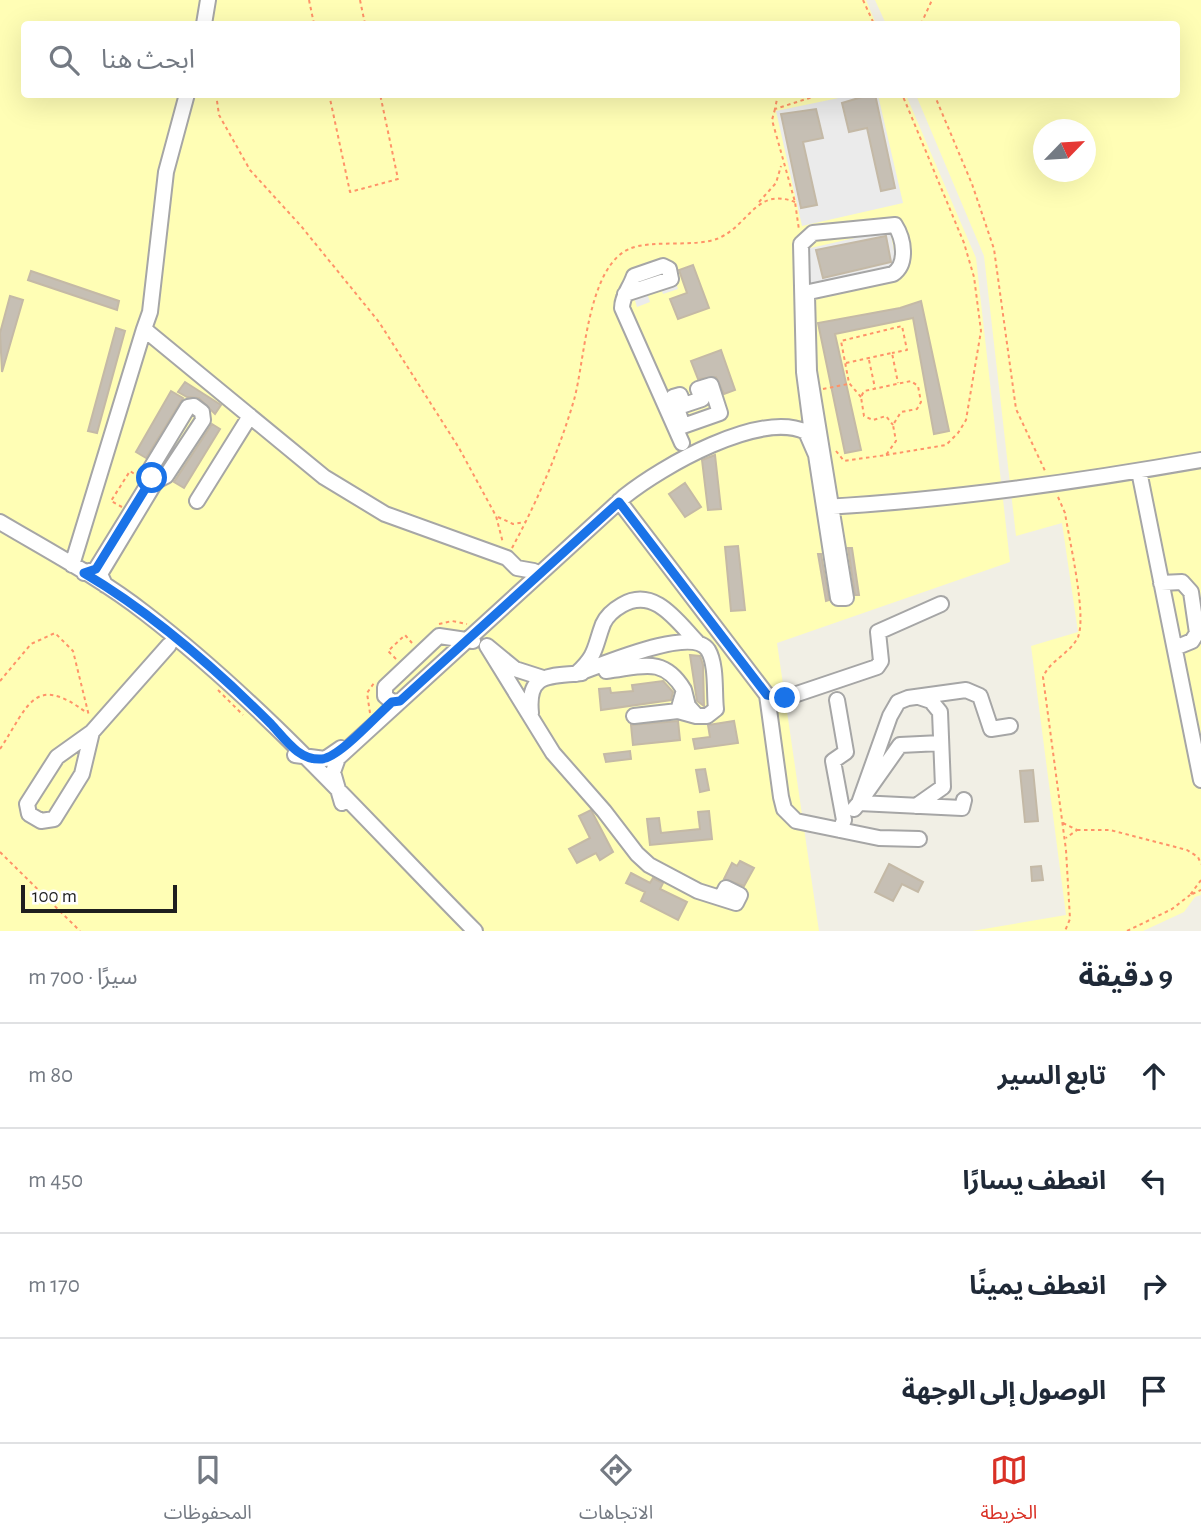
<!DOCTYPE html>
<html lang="ar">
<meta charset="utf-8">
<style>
:root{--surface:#fff;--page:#f2f2f3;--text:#1f2937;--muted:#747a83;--line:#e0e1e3;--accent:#d93025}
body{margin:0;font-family:"Alegreya Sans","Noto Sans Arabic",sans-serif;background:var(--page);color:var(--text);direction:rtl}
.compass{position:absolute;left:1033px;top:119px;width:63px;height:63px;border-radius:50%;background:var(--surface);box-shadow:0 7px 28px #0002;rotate:65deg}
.scale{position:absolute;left:21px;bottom:18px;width:156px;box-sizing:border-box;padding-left:7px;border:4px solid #1f1f1f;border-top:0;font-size:19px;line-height:24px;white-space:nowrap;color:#1f1f1f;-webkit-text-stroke:5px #fff;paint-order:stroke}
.stop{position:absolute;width:21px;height:21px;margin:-16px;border:5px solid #1a73e8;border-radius:50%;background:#fff}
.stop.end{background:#1a73e8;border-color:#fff;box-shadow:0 2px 7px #0008}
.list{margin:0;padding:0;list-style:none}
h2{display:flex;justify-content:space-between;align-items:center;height:91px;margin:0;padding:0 28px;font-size:30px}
h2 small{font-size:23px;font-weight:400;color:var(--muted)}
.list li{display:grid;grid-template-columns:46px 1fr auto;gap:21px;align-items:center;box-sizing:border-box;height:105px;padding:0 28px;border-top:2px solid var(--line)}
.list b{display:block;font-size:26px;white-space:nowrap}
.list em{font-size:23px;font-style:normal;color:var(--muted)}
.icon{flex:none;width:38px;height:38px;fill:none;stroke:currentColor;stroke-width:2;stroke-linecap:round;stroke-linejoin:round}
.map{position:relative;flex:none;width:1201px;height:931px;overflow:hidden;direction:ltr}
.search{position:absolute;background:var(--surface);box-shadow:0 7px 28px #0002;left:21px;right:21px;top:21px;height:77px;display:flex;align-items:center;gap:18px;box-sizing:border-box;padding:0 24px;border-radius:7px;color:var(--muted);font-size:26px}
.sheet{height:511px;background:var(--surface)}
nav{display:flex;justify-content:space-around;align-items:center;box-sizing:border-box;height:98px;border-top:2px solid var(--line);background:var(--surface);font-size:19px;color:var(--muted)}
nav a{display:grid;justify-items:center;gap:4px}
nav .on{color:var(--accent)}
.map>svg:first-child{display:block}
.sand{fill:#fffeb5;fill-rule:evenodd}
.parking{fill:#ebebeb}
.building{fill:#c6bfb4;stroke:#c4b9a6;stroke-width:2}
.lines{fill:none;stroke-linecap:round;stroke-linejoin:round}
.minor-casing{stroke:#a6a6a6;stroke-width:18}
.path{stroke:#ff9368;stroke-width:2;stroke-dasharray:3.5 3.5;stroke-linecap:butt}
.minor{stroke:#fff;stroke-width:14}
.route{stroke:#1a73e8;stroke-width:9}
</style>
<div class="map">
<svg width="1201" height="931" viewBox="0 0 1201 931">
<rect width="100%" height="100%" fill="#f1efe5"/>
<path class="sand" d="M0 0H866L876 24H24V94L906 95 976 258 1010 562 777 643 819 931H0Z
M875 0H1201V895L1195 897 1184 912 1143 931H972L1066 915 1031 646 1078 632 1062 523 1016 536 984 256 916 95 1176 94V24H886ZM1044 130H1086V172H1044Z"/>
<path class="parking" d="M853 95H878L903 203 802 226 776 111Z
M890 230 897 267 808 287 806 249Z
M669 261 678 289 663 294 660 285 646 290 650 302 637 307 627 275Z"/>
<path class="building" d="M872 94H875L895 188 881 191 867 128 849 132 842 103Z
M816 109 823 138 803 142 817 205 801 208 781 114Z
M886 236 891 262 823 278 816 250Z
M693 265 709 308 678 319 670 299 687 293 679 270Z
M31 271 119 301 117 310 28 280Z
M10 296 23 300 2 372 0 333Z
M921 301 949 431 934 434 913 318 835 334 861 450 845 453 818 323 900 308Z
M116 328 125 331 97 433 88 431Z
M721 350 735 390 724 394 716 377 698 379 691 361Z
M185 382 221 405 215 414 199 398 187 397 178 392Z
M171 391 183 398 146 458 136 452Z
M212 424 220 429 184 488 174 482Z
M715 455 721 509 708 510 702 460Z
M685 483 701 507 685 517 669 494Z
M738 546 745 610 731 611 725 547Z
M848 548H852L859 595H855Z
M818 554H821L829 600 826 601Z
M690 655 700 656 703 665 704 706 697 701Z
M663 681 673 692 671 700 601 710 599 689 610 688 611 693 633 691 632 685Z
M678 721 680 740 633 745 631 725Z
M734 721 738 743 695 749 693 739 710 737 708 725Z
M630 751 631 759 606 762 604 754Z
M705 769 709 790 700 792 696 770Z
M1033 770 1038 821 1025 822 1020 771Z
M591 810 613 852 600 860 596 853 577 863 569 849 590 838 579 816Z
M709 811 712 839 650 845 647 819 659 818 661 833 700 829 698 812Z
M740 861 754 868 744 886 724 879 732 863 737 866Z
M889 864 923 882 918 892 902 884 893 901 875 892Z
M1041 866 1043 880 1032 881 1031 867Z
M631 873 650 883 653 878 663 883 660 889 687 902 678 920 641 901 645 892 626 883Z"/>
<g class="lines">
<defs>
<path id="minor" d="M204 24 208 0
M187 94 166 172 150 312 144 329 324 477 385 514 507 558 517 568 534 571
M625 294 671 279 669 269 663 266 634 276C630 288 622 296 622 308L682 443
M711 385 720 413 683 426 673 397 680 395 684 405 702 399 698 389Z
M1139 471 1201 780
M197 501 250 416
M619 501 767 695 785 698 877 667 881 661 878 632 941 604
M825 507C952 500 1076 482 1201 460
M0 522C49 551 100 578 145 613 266 706 368 823 475 931
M72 565 144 329
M84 573 96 569 152 478 151 468 188 407 194 406 202 412 203 420 166 476 156 481 100 574 105 585
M1161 583 1182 582 1191 592 1197 633 1192 641 1175 648
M606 671C641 667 663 655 684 690L678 711 696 716
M543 678 515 669 487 646 553 753 604 811 637 854 649 865 698 891 736 903 740 895 726 888 721 898
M684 690 688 706 697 716H707L716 709C714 693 717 665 708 650 692 625 600 666 576 674 597 655 594 648 603 624 607 615 615 609 622 605 654 586 677 621 697 642
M767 695 781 797 784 809 796 821 879 838 919 839
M837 700 846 752 833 761 844 820 840 830
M400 701 392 702 385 696V687L439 636 473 641
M531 713C527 672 549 677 582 673
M634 716 678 711
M92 732 82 774 54 819 41 821 29 814 27 804 57 757 92 732 169 645
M941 743 900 745 859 803 890 716 898 702 908 698 966 690 980 696 991 729 1010 726
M295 755 325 759 341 748
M342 803 333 772 338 758 625 496C661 467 760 410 806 432L816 455 838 598H846L809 371 807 296 809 292 893 274C908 264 904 239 895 225L813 233 801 244 804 372 813 441
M916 806 943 787 940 712 931 701 919 697
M854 809 859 803 962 808 964 800"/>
</defs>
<use href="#minor" class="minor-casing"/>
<path class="path" d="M309 0 314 24
M360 0 365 24
M863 0 874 24
M921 24 932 0
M216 94 219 115 250 170 301 226 379 322 459 448 496 516 503 543
M329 94 350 192 398 179 380 94
M778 94 775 109 822 94
M934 94 972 184 994 249 1016 409 1046 473
M775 109 772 120 795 202 799 230
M759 202 776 183 781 166
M869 360 875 388
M846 363 892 353 898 383
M823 389 848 384
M861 397 849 383 841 341 902 326 907 350 892 353
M836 451 844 461 886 455 896 441 893 425 901 412 917 409 921 402 918 386 911 381 864 391 861 397 864 416 873 420 886 416 893 425
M886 455 946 445 958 433 966 420 981 331 974 277 964 243 902 94
M1058 497 1065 513C1069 539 1087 615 1078 637 1070 654 1051 659 1043 677L1066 850 1070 919 1065 931
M122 507 111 501 130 471 139 477
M498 517 513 524 525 522
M512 548C537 502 559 451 574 400 585 361 587 268 629 249 651 239 697 248 719 238 750 224 756 187 795 202
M439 624 452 621 467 624
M396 659 388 651 405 635 412 643
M0 681 31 644 55 633 73 651 89 716
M218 690 243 715
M370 713 367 693 374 683
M0 749C29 705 34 673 87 713
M1063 823 1077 830 1066 838
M1077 830H1110L1187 850 1198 857 1201 864
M0 852 80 931
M1201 880 1190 895 1201 890
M1127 931 1172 909 1190 895"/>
<use href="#minor" class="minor"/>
</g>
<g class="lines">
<path class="route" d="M152 478 96 569 84 573C152 613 215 668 271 724 285 739 299 761 322 759 340 757 377 715 392 702L400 701 619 502 767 695 785 698"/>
</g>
</svg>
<svg class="compass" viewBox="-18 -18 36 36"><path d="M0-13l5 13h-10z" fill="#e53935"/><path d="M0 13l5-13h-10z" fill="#747a83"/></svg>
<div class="scale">100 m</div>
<div class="stop" style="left:152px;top:478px"></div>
<div class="stop end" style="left:785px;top:698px"></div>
<div class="search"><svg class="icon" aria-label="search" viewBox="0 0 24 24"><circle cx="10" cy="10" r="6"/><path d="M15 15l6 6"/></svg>ابحث هنا</div>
</div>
<section class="sheet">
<h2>9 دقيقة<small>سيرًا · 700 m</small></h2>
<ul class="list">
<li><svg class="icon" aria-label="ahead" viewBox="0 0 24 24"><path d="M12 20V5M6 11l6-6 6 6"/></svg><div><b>تابع السير</b></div><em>80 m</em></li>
<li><svg class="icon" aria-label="left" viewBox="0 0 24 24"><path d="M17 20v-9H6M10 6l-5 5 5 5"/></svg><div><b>انعطف يسارًا</b></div><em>450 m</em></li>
<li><svg class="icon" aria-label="right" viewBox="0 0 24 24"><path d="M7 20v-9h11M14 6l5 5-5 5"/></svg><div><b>انعطف يمينًا</b></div><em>170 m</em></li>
<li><svg class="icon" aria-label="arrive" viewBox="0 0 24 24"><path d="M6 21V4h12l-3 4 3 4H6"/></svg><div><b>الوصول إلى الوجهة</b></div></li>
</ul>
</section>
<nav>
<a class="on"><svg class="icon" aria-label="map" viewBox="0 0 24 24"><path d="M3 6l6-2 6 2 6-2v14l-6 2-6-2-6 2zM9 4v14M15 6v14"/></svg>الخريطة</a>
<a><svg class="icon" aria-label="directions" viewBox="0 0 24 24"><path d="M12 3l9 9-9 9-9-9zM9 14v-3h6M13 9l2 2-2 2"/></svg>الاتجاهات</a>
<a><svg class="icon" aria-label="saved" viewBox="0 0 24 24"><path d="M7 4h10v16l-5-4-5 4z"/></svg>المحفوظات</a>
</nav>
